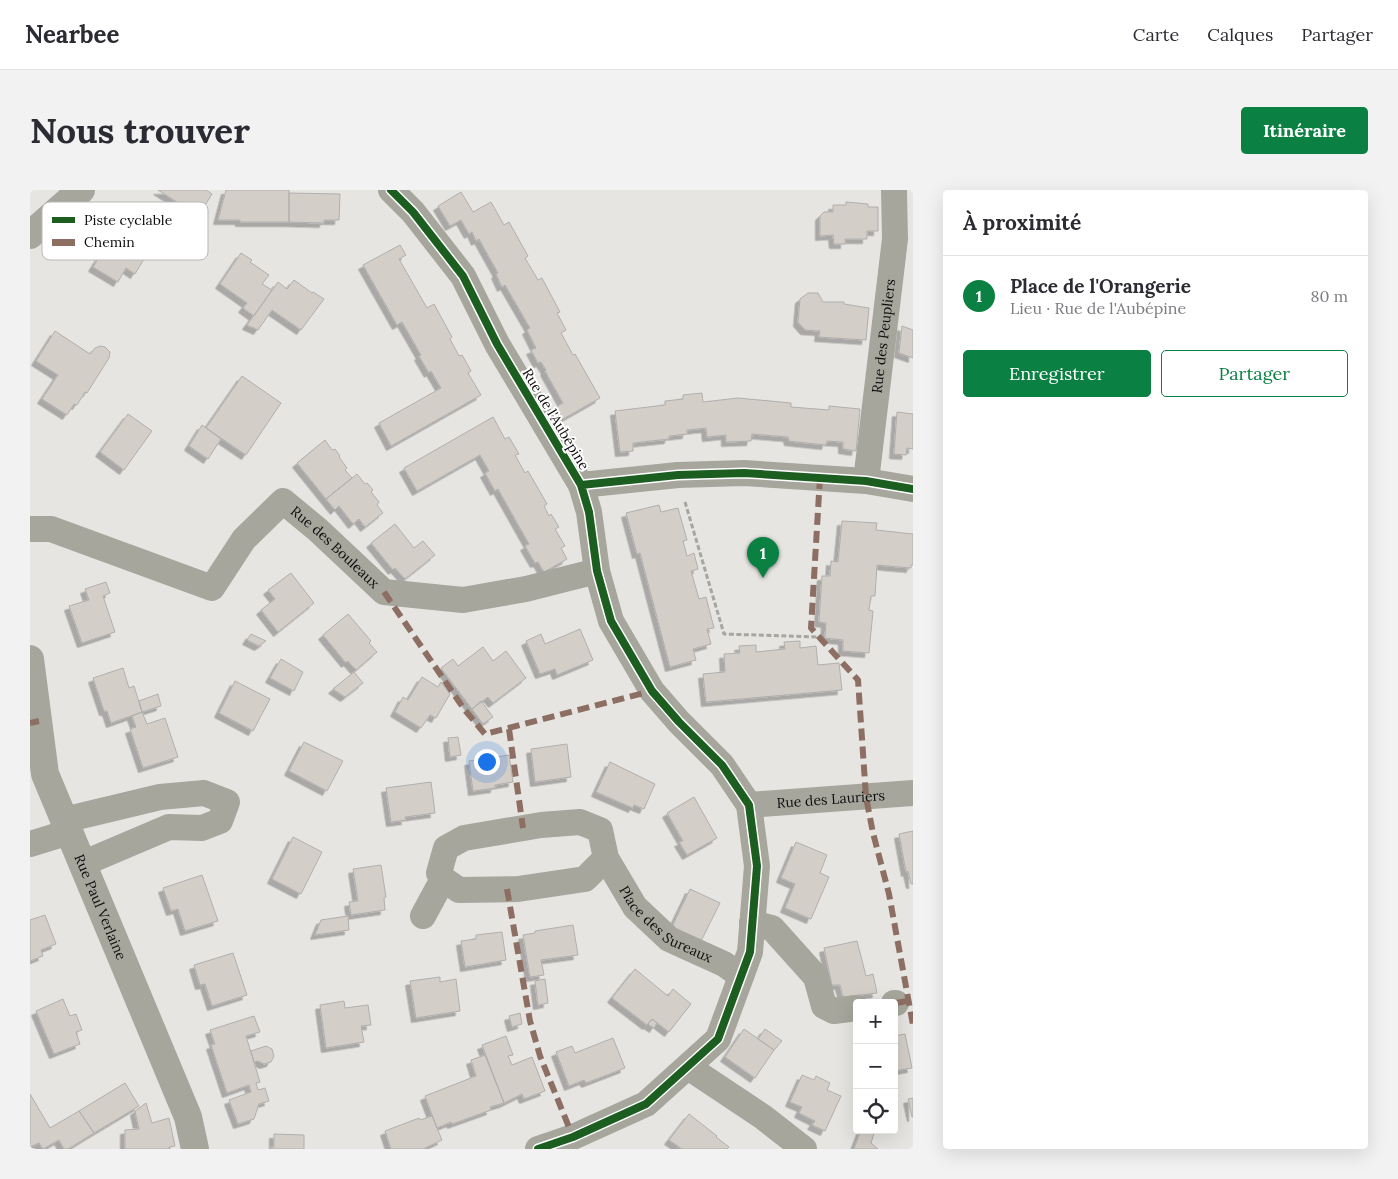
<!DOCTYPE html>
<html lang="fr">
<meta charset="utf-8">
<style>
:root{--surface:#fff;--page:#f2f2f3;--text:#2b2b33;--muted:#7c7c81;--line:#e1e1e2;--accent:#0b8043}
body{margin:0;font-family:Lora,serif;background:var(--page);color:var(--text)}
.controls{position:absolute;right:15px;bottom:15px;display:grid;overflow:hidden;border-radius:5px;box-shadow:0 5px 20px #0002}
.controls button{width:45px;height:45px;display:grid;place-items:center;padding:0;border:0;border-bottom:1px solid var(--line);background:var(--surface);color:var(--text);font:25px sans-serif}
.you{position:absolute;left:456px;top:571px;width:18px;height:18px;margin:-12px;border:4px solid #fff;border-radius:50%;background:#1a73e8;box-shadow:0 0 0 8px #1a73e833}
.badge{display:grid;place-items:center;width:32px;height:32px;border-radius:50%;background:var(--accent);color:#fff;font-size:16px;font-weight:700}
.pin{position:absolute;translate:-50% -41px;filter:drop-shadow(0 1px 2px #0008)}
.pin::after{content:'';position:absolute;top:26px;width:18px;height:15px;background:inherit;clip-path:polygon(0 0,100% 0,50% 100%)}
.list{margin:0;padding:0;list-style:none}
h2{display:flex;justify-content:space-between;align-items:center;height:65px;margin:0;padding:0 20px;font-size:21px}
h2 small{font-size:16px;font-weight:400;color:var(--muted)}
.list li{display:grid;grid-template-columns:32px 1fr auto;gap:15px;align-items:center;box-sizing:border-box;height:80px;padding:0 20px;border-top:1px solid var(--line)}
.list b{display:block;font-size:19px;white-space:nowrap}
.list p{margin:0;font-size:16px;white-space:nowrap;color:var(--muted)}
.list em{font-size:16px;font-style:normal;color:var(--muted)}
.actions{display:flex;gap:10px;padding:15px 20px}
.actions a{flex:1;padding:11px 0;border:1px solid var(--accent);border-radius:5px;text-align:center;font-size:18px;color:var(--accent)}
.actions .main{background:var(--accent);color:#fff}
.icon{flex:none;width:28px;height:28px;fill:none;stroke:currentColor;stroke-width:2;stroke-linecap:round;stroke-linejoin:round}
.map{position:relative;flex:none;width:883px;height:959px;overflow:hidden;border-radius:5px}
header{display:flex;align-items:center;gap:30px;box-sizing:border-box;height:70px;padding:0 25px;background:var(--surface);border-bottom:1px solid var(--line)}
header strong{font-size:24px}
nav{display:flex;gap:28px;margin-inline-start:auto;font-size:18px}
.intro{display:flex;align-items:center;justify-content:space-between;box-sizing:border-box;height:120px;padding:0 30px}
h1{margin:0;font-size:35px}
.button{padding:12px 22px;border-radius:5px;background:var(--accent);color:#fff;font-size:18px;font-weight:700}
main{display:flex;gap:30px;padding:0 30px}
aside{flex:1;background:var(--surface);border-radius:5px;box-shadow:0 5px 20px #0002}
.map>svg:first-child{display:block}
.building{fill:#d4cec8;stroke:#b0afad;filter:url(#shadow)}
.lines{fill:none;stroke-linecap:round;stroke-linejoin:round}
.path{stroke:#a6a6a1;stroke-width:3;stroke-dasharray:5 2.5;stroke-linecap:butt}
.minor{stroke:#a6a69d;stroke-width:26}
.tertiary{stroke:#a6a69d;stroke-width:28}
.quiet{stroke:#8d6e63;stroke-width:6;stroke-dasharray:12 6;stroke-linecap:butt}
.cycleway-casing{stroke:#fff;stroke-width:11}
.cycleway{stroke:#1b5e20;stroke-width:8}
.labels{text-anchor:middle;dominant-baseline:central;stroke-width:4;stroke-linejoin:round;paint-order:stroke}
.street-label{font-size:14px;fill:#0f0e0d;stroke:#fff}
.key{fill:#fff;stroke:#b7b7b6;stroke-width:1}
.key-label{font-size:14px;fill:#0f0e0d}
</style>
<header>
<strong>Nearbee</strong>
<nav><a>Carte</a><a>Calques</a><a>Partager</a></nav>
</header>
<div class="intro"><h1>Nous trouver</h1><a class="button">Itinéraire</a></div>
<main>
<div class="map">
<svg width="883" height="959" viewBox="0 0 883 959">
<defs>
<filter id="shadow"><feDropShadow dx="-4.5" dy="4.5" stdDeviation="0" flood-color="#0004"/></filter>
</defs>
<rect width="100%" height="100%" fill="#e7e5e2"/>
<path class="building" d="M128 0H176L182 4 169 25 175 28 165 44 138 27 147 12Z
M196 0H259V32H210V30H188Z
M431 2 443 22 461 12 474 35 479 32 498 66 495 68 508 90 512 88 530 122 527 123 536 140 531 143 543 165 545 164 570 208 533 229 526 217 533 213 515 181 516 180 511 172 508 173 501 160 506 158 497 140 500 138 475 95 472 97 466 84 468 83 449 49 446 51 442 42 439 44 431 30 420 36 408 16Z
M259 3 310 4 309 30H294V33L259 32Z
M816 12 838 14V17H848V41H837V49H815V54H804L803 45 790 46V26L794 22H803V15H816Z
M81 23 101 36 103 41 120 52 113 63 114 69 105 84 96 78 88 92 63 77 78 53 77 48 69 42Z
M370 55 376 65 369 69 397 118 404 114 422 147 420 149 429 166 432 165 441 181 438 183 451 205 361 256 349 233 411 198 401 181 399 183 389 166 391 165 372 132 367 135 333 75Z
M211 63 222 70 220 72 239 85 232 94 242 100 224 126 213 118 217 113 190 94Z
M264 90 282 103 283 102 294 109 271 140 242 120 228 140 217 135 248 92 257 99Z
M778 103H788L793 112H814V114L839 118 836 150 789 147 790 141 775 140 768 132 770 109Z
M872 136 883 140V168L869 163Z
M25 141 60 164 65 158 70 156 75 157 80 162 79 168 57 203 55 202 47 215 44 214 37 225 12 209 28 185 6 171Z
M212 186 251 213 216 265 176 238Z
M672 203 673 212 708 208 761 213V217L799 220V216L830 219 826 261 813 259V252L797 251 796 255 759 251 758 247 722 244 721 251 696 252V245L677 247 676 238 657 240V244L639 246V249L603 253V261L590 262 585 221 635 215V211L653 209V205Z
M867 222 883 224V259L877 258 876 265 864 264Z
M98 224 122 241 94 280 70 262Z
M463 227 475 249 479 247 489 264 485 265 495 283 498 281 517 314 514 316 519 326 521 324 529 337 525 339 535 356 531 358 537 369 514 382 508 372 505 373 495 356 499 354 468 299 465 301 455 283 459 281 450 265 387 301 374 278Z
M172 235 191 249 178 269 159 256Z
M295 250 302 260 305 259 310 266 309 267 317 278 315 280 322 288 296 309 267 273Z
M327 284 335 294 337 293 343 300 341 302 349 312 347 315 353 323 335 337 329 329 323 334 309 316 305 320 296 309Z
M629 315 631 322 648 318 657 350 653 351 657 366 664 363 668 379 661 381 669 409 676 407 684 438 677 439 681 454 663 459 666 470 640 477 610 363 607 364 596 323Z
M812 331 847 333 846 340 883 344V375H881V378L847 375 845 406H841L839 420 843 421 839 463 813 461V450L795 448 796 433 789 432 792 386H800L801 371 808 372Z
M365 334 384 358 393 351 405 365 375 389 365 378 363 380 341 353Z
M261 383 284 413 248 442 231 420 245 409 238 400Z
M76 392 80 403 73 406 85 442 52 453 39 416 59 410 55 399Z
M318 424 341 451 339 453 347 462 326 480 318 471 316 473 293 445Z
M550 439 563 470 527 485 525 479 510 484 496 451 511 444 515 454Z
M221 444 236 451 229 456 217 450Z
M770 451V458L786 456 788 475 809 473 812 500 676 512 673 484 695 482 694 464 710 463 709 456 726 455V462L755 459 754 452Z
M453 457 463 471 476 461 496 488 463 513 458 507 442 519 411 478 423 469 428 476Z
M251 469 273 482 264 501 240 488Z
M93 478 99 498 104 496 112 522 81 533 77 521H74L63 488Z
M324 482 333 493 315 507 303 499Z
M392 487 408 497 411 492 420 504 406 528 400 525 391 538 365 522 373 507 378 510Z
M205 491 240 509 223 541 189 523Z
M128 504 131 516 112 522 109 511Z
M451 511 463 527 453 534 442 519Z
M112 522 117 534 135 528 148 567 113 578 100 539 106 537 102 526Z
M428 547 431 565 420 567 418 548Z
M274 552 313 571 297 601 259 581Z
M537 554 541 587 505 592 501 559Z
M479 565 483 592 465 595V598L443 601 439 571Z
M580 572 625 594 614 619 604 615 603 618 566 602Z
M401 592 405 623 375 627 376 630 361 632 356 598Z
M664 607 687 648 657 665 649 652 653 651 637 623Z
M883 641V694H881L878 681 876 682 869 644Z
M263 647 292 662 271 704 242 689Z
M766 652 797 665 790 683 799 687 781 729 755 718 765 694 751 688Z
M351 675 356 707 354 708 355 720 321 725 319 712 328 711 323 679Z
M172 685 188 731 155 741 148 719 141 721 133 698Z
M660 699 690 713 668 757 641 739Z
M15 725 26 754 11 760 13 766 0 771V730Z
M318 726 319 740 285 745 291 730Z
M543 735 548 765 511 770 514 785 500 787 493 745 505 743V741Z
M472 742 476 770 435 777 431 751 446 749V745Z
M827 751 836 786 843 784 847 803 813 807 810 795H802L794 758Z
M203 763 217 805 182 816 175 794 170 795 164 775Z
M605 779 638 806 643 799 661 814 639 842 622 829 617 835 582 808Z
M410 787V792L426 789 430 821 386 828 380 791Z
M515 789 518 813 508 815 505 791Z
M33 809 40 826 46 824 52 840 46 842 50 854 24 864 6 821Z
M314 811 315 818 338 815 341 835 331 836 334 852 296 858 290 815Z
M490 823 492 834 482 837 479 826Z
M224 826 230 842 216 846 230 892 226 893 228 900 235 898 239 911 229 914 224 929 208 934 199 910 221 902 219 895 197 903 181 855 185 854 180 840Z
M622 829 627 833 624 838 618 834Z
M714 839 744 860 725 888 695 867Z
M735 839 752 851 744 860 728 849Z
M875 844 882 878 864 881V846Z
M476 846 483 865 478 866 482 875 502 867 515 901 494 909 492 904 474 913 452 855Z
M583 848 595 878 556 893 554 890 539 896 526 862 542 856 545 863Z
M236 856 242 859 244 866 241 872 234 874 228 871 224 872 221 861Z
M455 865 474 913 460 917 461 920 422 934 421 932 407 938 395 906 446 886 441 870Z
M772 885 784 890 786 886 800 893 797 900 811 906 795 941 782 935 785 931 769 923 772 917 760 912Z
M95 893 109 916 64 943 49 921Z
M0 904 20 938 49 921 64 943 38 959H34L29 950 13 959 9 953 0 957Z
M883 908V927H882L878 909Z
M116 913 122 933 139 928 145 956 139 957V959H95V940L109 939 105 921Z
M659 924 687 946 686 947 699 957 697 959H652L639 950Z
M402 926 412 950 393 959H361L355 941 389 928 390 930Z
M831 940H845L841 953 848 959H824Z
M244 944 274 945V959H241V957H244Z"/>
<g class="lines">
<path class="path" d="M655 312 694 444 789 447"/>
<g class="minor">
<path d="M361 0 383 22 433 86 467 154 551 295 648 285 714 283 836 291 883 299"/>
<path id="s1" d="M836 291 865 49 864 0"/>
<path id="s2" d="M0 339H21L182 398 214 349 253 311 288 340 354 402 433 410 496 399 567 381"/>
<path id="s3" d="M719 615 883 603"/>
<path d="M34 630 130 607 174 603 197 612 190 631 172 638 139 637 52 674"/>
<path d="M0 654 39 642"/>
<path id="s4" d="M576 668 570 640 550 632 511 635 434 648 416 658 409 683 413 689 429 700 488 699 555 689 576 668 605 717 639 749 694 774 711 786"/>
<path d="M393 726 413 689"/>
<path d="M722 733 742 738 786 787 794 816 804 821 827 818"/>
<path d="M864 813H866"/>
<path d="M658 877 733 927 774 959"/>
<path d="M508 959 543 947 616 914 688 849 720 762 727 676 719 615 692 575 649 532 622 501 581 431 567 381 559 322 551 295"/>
</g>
<g class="tertiary">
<path d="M0 45 51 0"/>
<path id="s5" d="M0 469 15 584 158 927 165 959"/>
</g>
<path class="quiet" d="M790 287 781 438 828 490 836 607 843 643 859 704 883 835
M354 402 434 519 455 544 622 501
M0 533 9 531
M479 539 493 638
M477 699 500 831 510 866 543 947
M866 813 883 810"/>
<defs>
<path id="cycleway" d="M361 0 383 22 433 86 467 154 551 295 648 285 714 283 836 291 883 299
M508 959 543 947 616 914 688 849 720 762 727 676 719 615 692 575 649 532 622 501 581 431 567 381 559 322 551 295"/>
</defs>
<use href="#cycleway" class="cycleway-casing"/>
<use href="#cycleway" class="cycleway"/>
</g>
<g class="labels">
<g class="street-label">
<text stroke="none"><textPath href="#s1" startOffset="146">Rue des Peupliers</textPath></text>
<text transform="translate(526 229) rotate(59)">Rue de l'Aubépine</text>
<text stroke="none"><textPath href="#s2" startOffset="375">Rue des Bouleaux</textPath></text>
<text stroke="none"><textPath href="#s3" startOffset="82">Rue des Lauriers</textPath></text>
<text stroke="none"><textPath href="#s5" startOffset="260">Rue Paul Verlaine</textPath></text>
<text stroke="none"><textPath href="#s4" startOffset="489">Place des Sureaux</textPath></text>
</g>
</g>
<rect x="12" y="12" width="166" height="58" rx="8" class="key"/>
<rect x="22" y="27" width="23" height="6" fill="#1b5e20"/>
<rect x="22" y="49" width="23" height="7" fill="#8d6e63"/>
<g class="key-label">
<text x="54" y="35">Piste cyclable</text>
<text x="54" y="57">Chemin</text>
</g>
</svg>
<div class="controls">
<button>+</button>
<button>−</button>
<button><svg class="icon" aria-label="locate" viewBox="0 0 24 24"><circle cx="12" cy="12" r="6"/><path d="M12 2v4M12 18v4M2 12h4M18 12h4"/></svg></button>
</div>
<div class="you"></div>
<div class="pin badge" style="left:733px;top:388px">1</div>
</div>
<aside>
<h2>À proximité<small></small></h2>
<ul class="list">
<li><span class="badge">1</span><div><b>Place de l'Orangerie</b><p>Lieu · Rue de l'Aubépine</p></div><em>80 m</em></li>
</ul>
<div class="actions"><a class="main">Enregistrer</a><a>Partager</a></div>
</aside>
</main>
